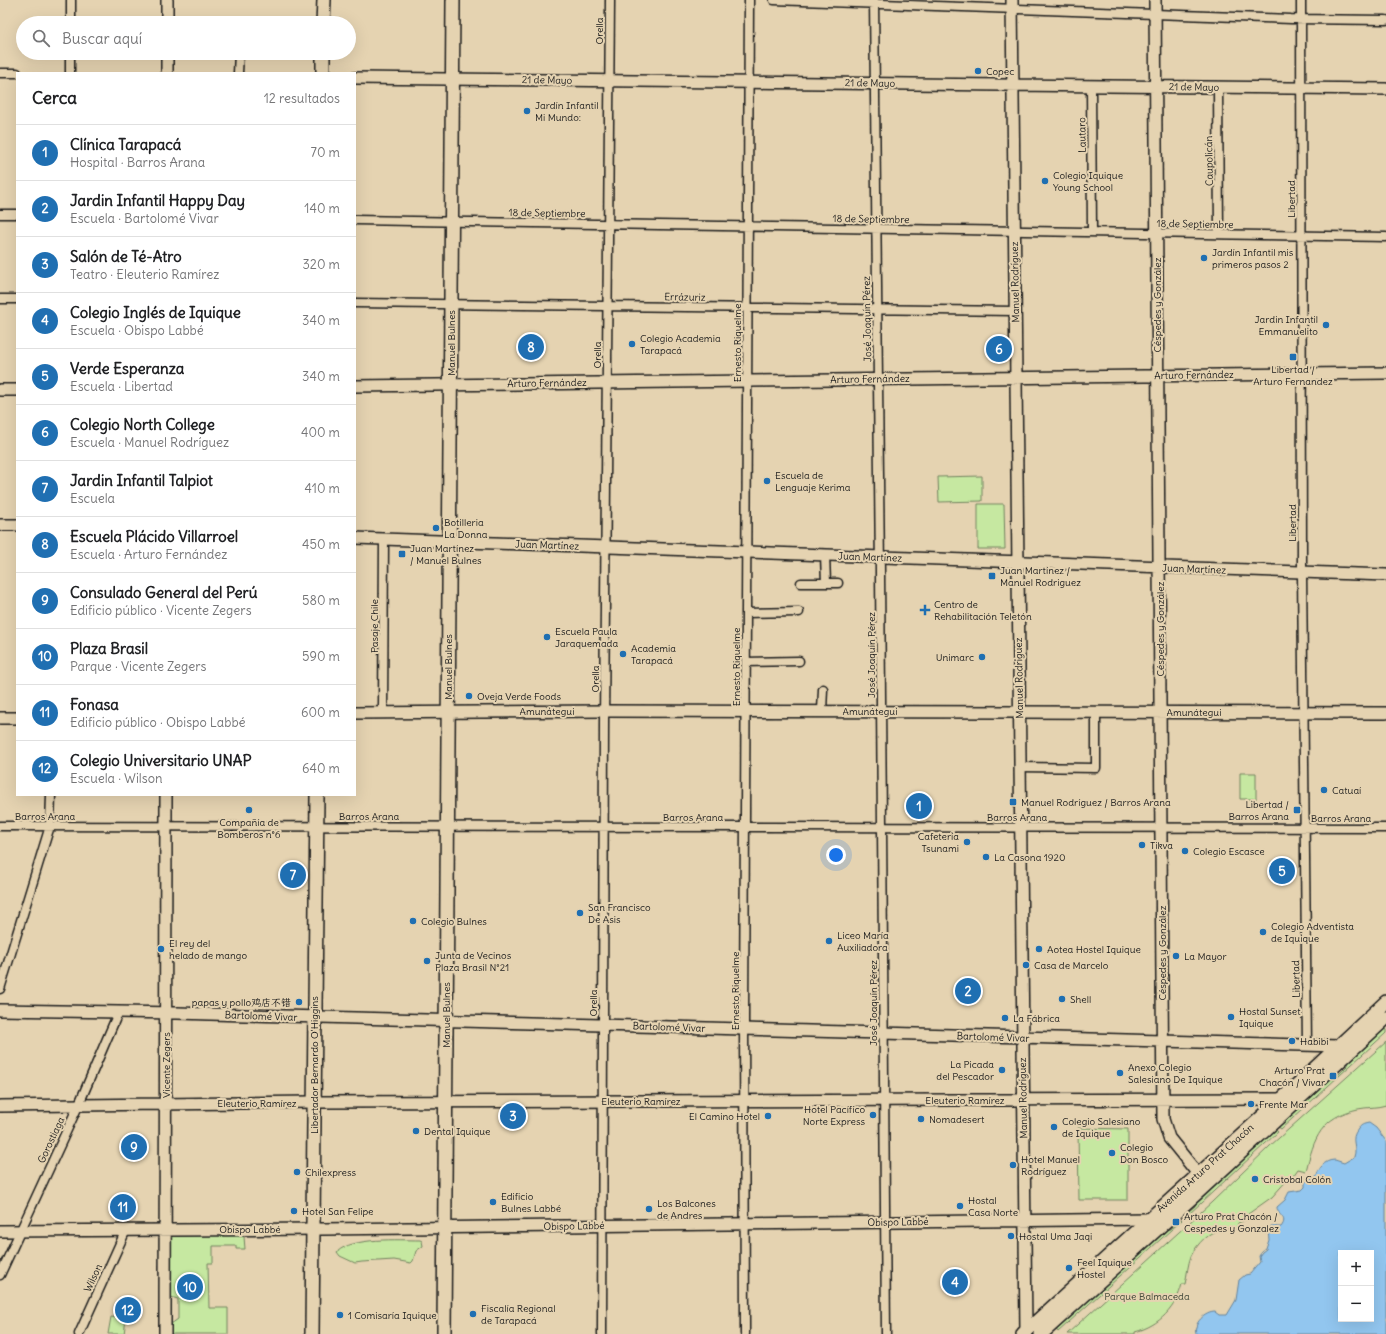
<!DOCTYPE html>
<html lang="es">
<meta charset="utf-8">
<style>
:root{--surface:#fff;--page:#f6f6f6;--text:#202124;--muted:#757577;--line:#e0e0e0;--accent:#1f6fb2}
body{margin:0;font-family:Delius,"LXGW WenKai TC",sans-serif;background:var(--page);color:var(--text)}
.controls{position:absolute;right:12px;bottom:12px;display:grid;overflow:hidden;border-radius:0px;box-shadow:0 4px 16px #0002}
.controls button{width:36px;height:36px;display:grid;place-items:center;padding:0;border:0;border-bottom:1px solid var(--line);background:var(--surface);color:var(--text);font:20px sans-serif}
.you{position:absolute;left:836px;top:855px;width:14px;height:14px;margin:-10px;border:3px solid #fff;border-radius:50%;background:#1a73e8;box-shadow:0 0 0 6px #1a73e833}
.badge{display:grid;place-items:center;width:26px;height:26px;border-radius:50%;background:var(--accent);color:#fff;font-size:13px;font-weight:700}
.pin{position:absolute;translate:-50% -50%;border:2px solid #fff;box-shadow:0 1px 4px #0006}
.list{margin:0;padding:0;list-style:none}
h2{display:flex;justify-content:space-between;align-items:center;height:52px;margin:0;padding:0 16px;font-size:17px}
h2 small{font-size:13px;font-weight:400;color:var(--muted)}
.list li{display:grid;grid-template-columns:26px 1fr auto;gap:12px;align-items:center;box-sizing:border-box;height:56px;padding:0 16px;border-top:1px solid var(--line)}
.list b{display:block;font-size:15px;white-space:nowrap}
.list p{margin:0;font-size:13px;white-space:nowrap;color:var(--muted)}
.list em{font-size:13px;font-style:normal;color:var(--muted)}
.icon{flex:none;width:22px;height:22px;fill:none;stroke:currentColor;stroke-width:2;stroke-linecap:round;stroke-linejoin:round}
.map{position:relative;flex:none;width:1386px;height:1334px;overflow:hidden}
.search{position:absolute;background:var(--surface);box-shadow:0 4px 16px #0002;left:16px;top:16px;width:340px;height:44px;display:flex;align-items:center;gap:10px;box-sizing:border-box;padding:0 14px;border-radius:22px;color:var(--muted);font-size:15px}
.panel{position:absolute;background:var(--surface);box-shadow:0 4px 16px #0002;left:16px;top:72px;width:340px;height:724px;border-radius:0px}
.map>svg:first-child{display:block}
.green{fill:#c6e8a1;stroke:#71825e}
.water{fill:#92c6ef;stroke:#63829b;fill-rule:evenodd}
.lines{fill:none;stroke-linecap:round;stroke-linejoin:round}
.street-casing{stroke:#1c1c1c;stroke-width:11}
.secondary-casing{stroke:#1c1c1c;stroke-width:14}
.primary-casing{stroke:#1c1c1c;stroke-width:16}
.street{stroke:#e5d3b1;stroke-width:8}
.secondary{stroke:#e5d3b1;stroke-width:11}
.primary{stroke:#e5d3b1;stroke-width:13}
.poi-dot{fill:#1f6fb2;stroke:#e5d3b1;stroke-width:1.5}
.labels{text-anchor:middle;dominant-baseline:central;stroke-width:4;stroke-linejoin:round;paint-order:stroke}
.street-label{font-size:10px;fill:#1c1c1c;stroke:#e5d3b1}
.poi-label{font-size:10px;fill:#1c1c1c;stroke:#e5d3b1;text-anchor:start}
.park-label{font-size:10px;fill:#3e4537;stroke:#e5d3b1}
</style>
<div class="map">
<svg width="1386" height="1334" viewBox="0 0 1386 1334">
<rect width="100%" height="100%" fill="#e5d3b1"/>
<filter id="ink" filterUnits="userSpaceOnUse"><feTurbulence type="fractalNoise" baseFrequency=".025" numOctaves="2"/><feDisplacementMap in="SourceGraphic" scale="8" xChannelSelector="R" yChannelSelector="G"/><feConvolveMatrix kernelMatrix="1 2 1 2 8 2 1 2 1" color-interpolation-filters="sRGB"/></filter>
<g filter="url(#ink)">
<path class="green" d="M982 476V501L939 502 938 477Z
M978 504H1004L1005 549H978Z
M1240 773H1256V799H1240Z
M1386 1026V1033L1281 1129 1277 1126 1329 1078 1334 1079 1348 1065 1349 1060Z
M1386 1042V1105C1377 1108 1367 1107 1358 1109 1321 1117 1314 1138 1306 1171L1298 1169 1291 1179 1289 1178 1272 1197 1248 1214 1250 1218 1238 1223V1229C1233 1229 1227 1228 1222 1229 1209 1231 1197 1244 1191 1256 1188 1264 1187 1275 1185 1284H1182C1176 1308 1160 1325 1135 1332V1334H1067L1212 1202 1270 1146Z
M1078 1128 1128 1129V1200H1079Z
M1274 1128 1278 1132 1189 1214 1188 1212 1195 1206 1197 1199Z
M1181 1219 1182 1220 1058 1332 1055 1328 1163 1230 1170 1229Z
M240 1232 244 1237 245 1249H236V1246H213V1263H208L209 1308H228V1334H171V1324L178 1319V1299L171 1297V1237L174 1234Z
M420 1240 422 1241 423 1246 416 1251 413 1261 411 1263 394 1260 362 1262 355 1263 340 1256 337 1252C352 1237 399 1240 420 1240Z
M111 1317 126 1319 124 1334H108Z"/>
<path class="water" d="M1369 1123 1376 1128 1386 1141V1334H1196C1193 1323 1205 1312 1215 1312L1219 1315H1227L1236 1300 1239 1280 1245 1275 1250 1274 1260 1262 1259 1256 1262 1252 1266 1249 1269 1240 1268 1229 1271 1226H1275L1277 1227H1281C1289 1217 1277 1216 1277 1207L1285 1200 1289 1192 1302 1190 1305 1187V1183L1308 1180 1315 1179C1319 1169 1323 1160 1335 1160 1338 1161 1341 1162 1344 1163L1354 1157C1358 1146 1349 1140 1358 1129 1361 1125 1363 1124 1369 1123ZM1341 1253H1371V1319H1341Z"/>
<g class="lines">
<defs>
<path id="street" d="M774 0 1291 19 1386 20
M874 0 880 573 886 1334
M1301 0 1302 573 1307 1046
M71 23V0
M0 73H17
M70 73V53
M238 73 239 53
M1091 85 1092 232
M1218 87 1219 234
M0 214H17
M355 220 1386 237
M0 299H17
M355 303 1015 311
M825 555 826 583
M801 583H838
M746 613 799 612
M746 662 799 661
M822 711 823 689
M383 712 384 539
M1020 767 1096 768V712
M0 826 1386 828
M0 989 50 826 51 795
M0 1275 79 1104 118 1013
M79 1334 126 1230
M602 1334 604 723 610 0
M745 1334 744 1018 749 0"/>
<path id="secondary" d="M1012 0 1026 1331
M1155 0 1163 1119 1169 1138 1198 1174
M167 23V0
M167 73V53
M355 78 1386 89
M355 386 1386 373
M0 390H17
M0 525H17
M355 538 1386 575
M355 713 604 711 1386 713
M0 718H17
M0 1010 177 1013 1338 1046
M0 1106 314 1102 1282 1099
M0 1231 324 1229 1149 1219
M165 1334 166 795"/>
<path id="primary" d="M323 23 324 0
M323 73V53
M312 1334 317 795
M444 1334 453 0
M1023 1334 1282 1099 1386 1002
M1041 1334 1199 1191 1386 1018"/>
</defs>
<use href="#street" class="street-casing"/>
<use href="#secondary" class="secondary-casing"/>
<use href="#primary" class="primary-casing"/>
<use href="#street" class="street"/>
<use href="#secondary" class="secondary"/>
<use href="#primary" class="primary"/>
</g>
</g>
<g class="poi-dot">
<circle cx="978" cy="71" r="4"/>
<circle cx="527" cy="111" r="4"/>
<circle cx="1045" cy="181" r="4"/>
<circle cx="1204" cy="258" r="4"/>
<circle cx="1326" cy="325" r="4"/>
<circle cx="632" cy="344" r="4"/>
<rect x="1289" y="353" width="8" height="8" rx="2"/>
<circle cx="767" cy="481" r="4"/>
<circle cx="436" cy="528" r="4"/>
<rect x="398" y="550" width="8" height="8" rx="2"/>
<rect x="988" y="572" width="8" height="8" rx="2"/>
<path d="M923 604h4v4h4v4h-4v4h-4v-4h-4v-4h4z"/>
<circle cx="547" cy="637" r="4"/>
<circle cx="623" cy="654" r="4"/>
<circle cx="982" cy="657" r="4"/>
<circle cx="469" cy="696" r="4"/>
<circle cx="1324" cy="790" r="4"/>
<rect x="1009" y="798" width="8" height="8" rx="2"/>
<circle cx="249" cy="810" r="4"/>
<rect x="1293" y="806" width="8" height="8" rx="2"/>
<circle cx="967" cy="842" r="4"/>
<circle cx="1142" cy="845" r="4"/>
<circle cx="1185" cy="851" r="4"/>
<circle cx="986" cy="857" r="4"/>
<circle cx="580" cy="913" r="4"/>
<circle cx="413" cy="921" r="4"/>
<circle cx="1263" cy="932" r="4"/>
<circle cx="829" cy="941" r="4"/>
<circle cx="161" cy="949" r="4"/>
<circle cx="1039" cy="949" r="4"/>
<circle cx="1176" cy="956" r="4"/>
<circle cx="427" cy="961" r="4"/>
<circle cx="1026" cy="965" r="4"/>
<circle cx="1062" cy="999" r="4"/>
<circle cx="299" cy="1002" r="4"/>
<circle cx="1231" cy="1017" r="4"/>
<circle cx="1005" cy="1018" r="4"/>
<circle cx="1292" cy="1041" r="4"/>
<circle cx="1002" cy="1070" r="4"/>
<circle cx="1120" cy="1073" r="4"/>
<rect x="1329" y="1072" width="8" height="8" rx="2"/>
<circle cx="1251" cy="1104" r="4"/>
<circle cx="873" cy="1115" r="4"/>
<circle cx="768" cy="1116" r="4"/>
<circle cx="921" cy="1119" r="4"/>
<circle cx="1054" cy="1127" r="4"/>
<circle cx="416" cy="1131" r="4"/>
<circle cx="1112" cy="1153" r="4"/>
<circle cx="1013" cy="1165" r="4"/>
<circle cx="297" cy="1172" r="4"/>
<circle cx="1255" cy="1179" r="4"/>
<circle cx="493" cy="1202" r="4"/>
<circle cx="960" cy="1206" r="4"/>
<circle cx="649" cy="1209" r="4"/>
<circle cx="294" cy="1211" r="4"/>
<rect x="1172" y="1218" width="8" height="8" rx="2"/>
<circle cx="1011" cy="1236" r="4"/>
<circle cx="1069" cy="1268" r="4"/>
<circle cx="473" cy="1314" r="4"/>
<circle cx="340" cy="1315" r="4"/>
</g>
<g class="labels">
<g class="street-label">
<text transform="translate(599 31) rotate(-90)">Orella</text>
<text transform="translate(547 80) rotate(1)">21 de Mayo</text>
<text transform="translate(870 83) rotate(1)">21 de Mayo</text>
<text transform="translate(1194 87) rotate(1)">21 de Mayo</text>
<text transform="translate(1082 135) rotate(-91)">Lautaro</text>
<text transform="translate(1209 161) rotate(-91)">Caupolicán</text>
<text transform="translate(1291 199) rotate(-90)">Libertad</text>
<text transform="translate(547 213) rotate(1)">18 de Septiembre</text>
<text transform="translate(871 219) rotate(1)">18 de Septiembre</text>
<text transform="translate(1195 224) rotate(1)">18 de Septiembre</text>
<text transform="translate(1015 282) rotate(-91)">Manuel Rodríguez</text>
<text transform="translate(685 297) rotate(1)">Errázuriz</text>
<text transform="translate(1157 305) rotate(-90)">Céspedes y González</text>
<text transform="translate(867 319) rotate(-91)">José Joaquín Pérez</text>
<text transform="translate(451 343) rotate(-90)">Manuel Bulnes</text>
<text transform="translate(737 343) rotate(-90)">Ernesto Riquelme</text>
<text transform="translate(597 355) rotate(-90)">Orella</text>
<text transform="translate(1194 375) rotate(-1)">Arturo Fernández</text>
<text transform="translate(870 379) rotate(-1)">Arturo Fernández</text>
<text transform="translate(547 383) rotate(-1)">Arturo Fernández</text>
<text transform="translate(1292 523) rotate(-90)">Libertad</text>
<text transform="translate(547 545) rotate(2)">Juan Martínez</text>
<text transform="translate(870 557) rotate(2)">Juan Martínez</text>
<text transform="translate(1194 569) rotate(2)">Juan Martínez</text>
<text transform="translate(374 626) rotate(-90)">Pasaje Chile</text>
<text transform="translate(1160 629) rotate(-90)">Céspedes y González</text>
<text transform="translate(871 655) rotate(-90)">José Joaquín Pérez</text>
<text transform="translate(448 667) rotate(-90)">Manuel Bulnes</text>
<text transform="translate(736 667) rotate(-90)">Ernesto Riquelme</text>
<text transform="translate(1019 678) rotate(-91)">Manuel Rodríguez</text>
<text transform="translate(595 679) rotate(-90)">Orella</text>
<text x="547" y="711">Amunátegui</text>
<text x="870" y="711">Amunátegui</text>
<text x="1194" y="712">Amunátegui</text>
<text x="45" y="816">Barros Arana</text>
<text x="369" y="816">Barros Arana</text>
<text x="693" y="817">Barros Arana</text>
<text x="1017" y="817">Barros Arana</text>
<text x="1341" y="818">Barros Arana</text>
<text transform="translate(1162 953) rotate(-90)">Céspedes y González</text>
<text transform="translate(1296 979) rotate(-91)">Libertad</text>
<text transform="translate(735 991) rotate(-90)">Ernesto Riquelme</text>
<text transform="translate(593 1003) rotate(-90)">Orella</text>
<text transform="translate(873 1003) rotate(-90)">José Joaquín Pérez</text>
<text transform="translate(446 1015) rotate(-90)">Manuel Bulnes</text>
<text transform="translate(261 1016) rotate(2)">Bartolomé Vivar</text>
<text transform="translate(669 1027) rotate(2)">Bartolomé Vivar</text>
<text transform="translate(993 1037) rotate(2)">Bartolomé Vivar</text>
<text transform="translate(166 1065) rotate(-90)">Vicente Zegers</text>
<text transform="translate(314 1065) rotate(-90)">Libertador Bernardo O'Higgins</text>
<text transform="translate(1023 1098) rotate(-91)">Manuel Rodríguez</text>
<text x="965" y="1100">Eleuterio Ramírez</text>
<text x="641" y="1101">Eleuterio Ramírez</text>
<text x="257" y="1103">Eleuterio Ramírez</text>
<text transform="translate(51 1140) rotate(-65)">Gorostiaga</text>
<text transform="translate(1205 1168) rotate(-42)">Avenida Arturo Prat Chacón</text>
<text transform="translate(898 1222) rotate(-1)">Obispo Labbé</text>
<text transform="translate(574 1226) rotate(-1)">Obispo Labbé</text>
<text x="250" y="1229">Obispo Labbé</text>
<text transform="translate(93 1278) rotate(-65)">Wilson</text>
</g>
<g class="poi-label">
<text x="986" y="71">Copec</text>
<text x="535" y="105">Jardín Infantil<tspan x="535" dy="12">Mi Mundo:</tspan></text>
<text x="1053" y="175">Colegio Iquique<tspan x="1053" dy="12">Young School</tspan></text>
<text x="1212" y="252">Jardín Infantil mis<tspan x="1212" dy="12">primeros pasos 2</tspan></text>
<text x="1318" y="319" text-anchor="end">Jardin Infantil<tspan x="1318" dy="12">Emmanuelito</tspan></text>
<text x="640" y="338">Colegio Academia<tspan x="640" dy="12">Tarapacá</tspan></text>
<text x="1293" y="369" text-anchor="middle">Libertad /<tspan x="1293" dy="12">Arturo Fernandez</tspan></text>
<text x="775" y="475">Escuela de<tspan x="775" dy="12">Lenguaje Kerima</tspan></text>
<text x="444" y="522">Botilleria<tspan x="444" dy="12">La Donna</tspan></text>
<text x="410" y="548">Juan Martínez<tspan x="410" dy="12">/ Manuel Bulnes</tspan></text>
<text x="1000" y="570">Juan Martínez /<tspan x="1000" dy="12">Manuel Rodriguez</tspan></text>
<text x="934" y="604">Centro de<tspan x="934" dy="12">Rehabilitación Teletón</tspan></text>
<text x="555" y="631">Escuela Paula<tspan x="555" dy="12">Jaraquemada</tspan></text>
<text x="631" y="648">Academia<tspan x="631" dy="12">Tarapacá</tspan></text>
<text x="974" y="657" text-anchor="end">Unimarc</text>
<text x="477" y="696">Oveja Verde Foods</text>
<text x="1332" y="790">Catuaí</text>
<text x="1021" y="802">Manuel Rodríguez / Barros Arana</text>
<text x="1289" y="804" text-anchor="end">Libertad /<tspan x="1289" dy="12">Barros Arana</tspan></text>
<text x="249" y="822" text-anchor="middle">Compañía de<tspan x="249" dy="12">Bomberos n°6</tspan></text>
<text x="959" y="836" text-anchor="end">Cafetería<tspan x="959" dy="12">Tsunami</tspan></text>
<text x="1150" y="845">Tikva</text>
<text x="1193" y="851">Colegio Escasce</text>
<text x="994" y="857">La Casona 1920</text>
<text x="588" y="907">San Francisco<tspan x="588" dy="12">De Asis</tspan></text>
<text x="421" y="921">Colegio Bulnes</text>
<text x="1271" y="926">Colegio Adventista<tspan x="1271" dy="12">de Iquique</tspan></text>
<text x="837" y="935">Liceo María<tspan x="837" dy="12">Auxiliadora</tspan></text>
<text x="169" y="943">El rey del<tspan x="169" dy="12">helado de mango</tspan></text>
<text x="1047" y="949">Aotea Hostel Iquique</text>
<text x="435" y="955">Junta de Vecinos<tspan x="435" dy="12">Plaza Brasil N°21</tspan></text>
<text x="1184" y="956">La Mayor</text>
<text x="1034" y="965">Casa de Marcelo</text>
<text x="1070" y="999">Shell</text>
<text x="291" y="1002" text-anchor="end">papas y pollo鸡店不错</text>
<text x="1239" y="1011">Hostal Sunset<tspan x="1239" dy="12">Iquique</tspan></text>
<text x="1013" y="1018">La Fábrica</text>
<text x="1300" y="1041">Habibi</text>
<text x="994" y="1064" text-anchor="end">La Picada<tspan x="994" dy="12">del Pescador</tspan></text>
<text x="1128" y="1067">Anexo Colegio<tspan x="1128" dy="12">Salesiano De Iquique</tspan></text>
<text x="1325" y="1070" text-anchor="end">Arturo Prat<tspan x="1325" dy="12">Chacón / Vivar</tspan></text>
<text x="1259" y="1104">Frente Mar</text>
<text x="865" y="1109" text-anchor="end">Hotel Pacífico<tspan x="865" dy="12">Norte Express</tspan></text>
<text x="760" y="1116" text-anchor="end">El Camino Hotel</text>
<text x="929" y="1119">Nomadesert</text>
<text x="1062" y="1121">Colegio Salesiano<tspan x="1062" dy="12">de Iquique</tspan></text>
<text x="424" y="1131">Dental Iquique</text>
<text x="1120" y="1147">Colegio<tspan x="1120" dy="12">Don Bosco</tspan></text>
<text x="1021" y="1159">Hotel Manuel<tspan x="1021" dy="12">Rodríguez</tspan></text>
<text x="305" y="1172">Chilexpress</text>
<text x="1263" y="1179">Cristobal Colón</text>
<text x="501" y="1196">Edificio<tspan x="501" dy="12">Bulnes Labbé</tspan></text>
<text x="968" y="1200">Hostal<tspan x="968" dy="12">Casa Norte</tspan></text>
<text x="657" y="1203">Los Balcones<tspan x="657" dy="12">de Andres</tspan></text>
<text x="302" y="1211">Hotel San Felipe</text>
<text x="1184" y="1216">Arturo Prat Chacón /<tspan x="1184" dy="12">Cespedes y Gonzalez</tspan></text>
<text x="1019" y="1236">Hostal Uma Jaqi</text>
<text x="1077" y="1262">Feel Iquique<tspan x="1077" dy="12">Hostel</tspan></text>
<text x="481" y="1308">Fiscalía Regional<tspan x="481" dy="12">de Tarapacá</tspan></text>
<text x="348" y="1315">1 Comisaría Iquique</text>
</g>
<g class="park-label">
<text x="1147" y="1296">Parque Balmaceda</text>
</g>
</g>
</svg>
<div class="controls">
<button>+</button>
<button>−</button>
</div>
<div class="you"></div>
<div class="pin badge" style="left:919px;top:806px">1</div>
<div class="pin badge" style="left:968px;top:991px">2</div>
<div class="pin badge" style="left:513px;top:1116px">3</div>
<div class="pin badge" style="left:955px;top:1282px">4</div>
<div class="pin badge" style="left:1282px;top:871px">5</div>
<div class="pin badge" style="left:999px;top:349px">6</div>
<div class="pin badge" style="left:293px;top:875px">7</div>
<div class="pin badge" style="left:531px;top:347px">8</div>
<div class="pin badge" style="left:134px;top:1147px">9</div>
<div class="pin badge" style="left:190px;top:1287px">10</div>
<div class="pin badge" style="left:123px;top:1207px">11</div>
<div class="pin badge" style="left:128px;top:1310px">12</div>
<div class="search"><svg class="icon" aria-label="search" viewBox="0 0 24 24"><circle cx="10" cy="10" r="6"/><path d="M15 15l6 6"/></svg>Buscar aquí</div>
<section class="panel">
<h2>Cerca<small>12 resultados</small></h2>
<ul class="list">
<li><span class="badge">1</span><div><b>Clínica Tarapacá</b><p>Hospital · Barros Arana</p></div><em>70 m</em></li>
<li><span class="badge">2</span><div><b>Jardin Infantil Happy Day</b><p>Escuela · Bartolomé Vivar</p></div><em>140 m</em></li>
<li><span class="badge">3</span><div><b>Salón de Té-Atro</b><p>Teatro · Eleuterio Ramírez</p></div><em>320 m</em></li>
<li><span class="badge">4</span><div><b>Colegio Inglés de Iquique</b><p>Escuela · Obispo Labbé</p></div><em>340 m</em></li>
<li><span class="badge">5</span><div><b>Verde Esperanza</b><p>Escuela · Libertad</p></div><em>340 m</em></li>
<li><span class="badge">6</span><div><b>Colegio North College</b><p>Escuela · Manuel Rodríguez</p></div><em>400 m</em></li>
<li><span class="badge">7</span><div><b>Jardin Infantil Talpiot</b><p>Escuela</p></div><em>410 m</em></li>
<li><span class="badge">8</span><div><b>Escuela Plácido Villarroel</b><p>Escuela · Arturo Fernández</p></div><em>450 m</em></li>
<li><span class="badge">9</span><div><b>Consulado General del Perú</b><p>Edificio público · Vicente Zegers</p></div><em>580 m</em></li>
<li><span class="badge">10</span><div><b>Plaza Brasil</b><p>Parque · Vicente Zegers</p></div><em>590 m</em></li>
<li><span class="badge">11</span><div><b>Fonasa</b><p>Edificio público · Obispo Labbé</p></div><em>600 m</em></li>
<li><span class="badge">12</span><div><b>Colegio Universitario UNAP</b><p>Escuela · Wilson</p></div><em>640 m</em></li>
</ul>
</section>
</div>
